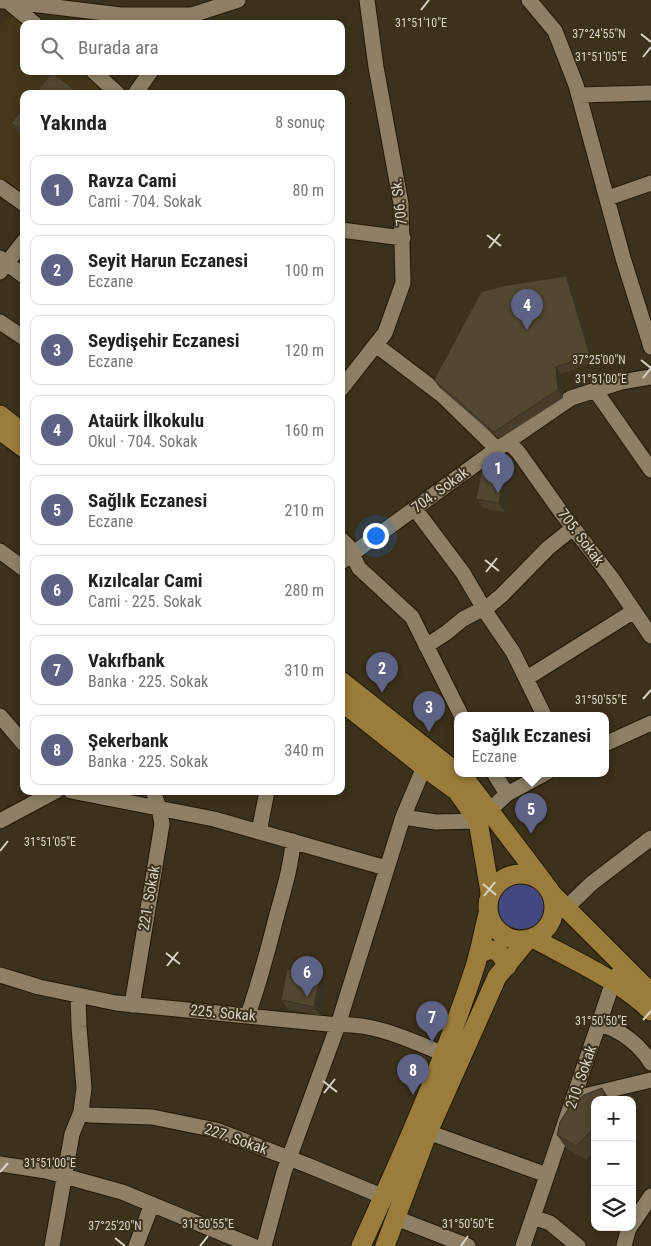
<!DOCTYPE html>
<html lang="tr">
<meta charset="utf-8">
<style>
:root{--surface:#fff;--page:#f2f2f2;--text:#222;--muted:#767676;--line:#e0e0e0;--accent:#5e6284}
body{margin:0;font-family:"Roboto Condensed",sans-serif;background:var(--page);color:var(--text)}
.controls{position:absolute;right:15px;bottom:15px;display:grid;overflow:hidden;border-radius:10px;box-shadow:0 2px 8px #0003}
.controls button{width:45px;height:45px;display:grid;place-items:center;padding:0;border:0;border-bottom:1px solid var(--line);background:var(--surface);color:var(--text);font:25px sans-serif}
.you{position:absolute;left:375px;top:535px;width:18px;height:18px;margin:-12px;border:4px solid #fff;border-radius:50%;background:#1a73e8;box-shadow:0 0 0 8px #1a73e833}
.badge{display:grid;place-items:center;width:32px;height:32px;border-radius:50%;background:var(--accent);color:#fff;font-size:16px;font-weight:700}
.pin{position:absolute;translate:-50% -41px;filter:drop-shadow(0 1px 2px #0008)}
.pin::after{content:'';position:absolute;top:26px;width:18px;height:15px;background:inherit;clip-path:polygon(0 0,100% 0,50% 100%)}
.popup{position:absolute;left:454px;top:712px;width:155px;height:65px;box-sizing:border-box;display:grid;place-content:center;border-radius:10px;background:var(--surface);filter:drop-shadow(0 1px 4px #0005);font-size:16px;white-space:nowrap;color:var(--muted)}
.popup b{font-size:19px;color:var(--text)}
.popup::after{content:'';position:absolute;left:50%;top:100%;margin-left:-10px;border:10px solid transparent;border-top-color:var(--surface)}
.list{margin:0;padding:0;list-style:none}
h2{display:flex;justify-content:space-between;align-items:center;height:65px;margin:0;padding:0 20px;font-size:21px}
h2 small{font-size:16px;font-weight:400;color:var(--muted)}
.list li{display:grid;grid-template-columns:32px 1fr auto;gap:15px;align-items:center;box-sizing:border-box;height:70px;margin:0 10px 10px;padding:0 10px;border:1px solid var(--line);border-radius:10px}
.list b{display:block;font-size:19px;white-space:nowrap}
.list p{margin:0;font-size:16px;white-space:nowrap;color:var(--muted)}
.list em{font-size:16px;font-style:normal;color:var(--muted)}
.icon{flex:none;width:28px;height:28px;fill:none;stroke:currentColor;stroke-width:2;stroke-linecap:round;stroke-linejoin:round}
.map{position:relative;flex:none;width:651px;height:1246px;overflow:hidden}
.search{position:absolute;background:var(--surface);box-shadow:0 2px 8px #0003;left:20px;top:20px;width:325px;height:55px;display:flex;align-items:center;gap:12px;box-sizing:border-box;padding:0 18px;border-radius:10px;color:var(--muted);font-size:19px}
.panel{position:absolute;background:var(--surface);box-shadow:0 2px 8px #0003;left:20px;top:90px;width:325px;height:705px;border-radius:10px}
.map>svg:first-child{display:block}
.built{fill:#453719}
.green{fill:#434880}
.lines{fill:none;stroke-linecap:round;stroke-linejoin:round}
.minor-casing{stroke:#231803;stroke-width:17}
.major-casing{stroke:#231803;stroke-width:21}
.minor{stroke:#8d8067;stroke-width:15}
.major{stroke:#9a7d3b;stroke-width:19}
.wall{fill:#473d28}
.shaded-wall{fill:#393221}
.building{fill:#52472f;stroke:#393221}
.ticks{fill:none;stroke:#dbd4c7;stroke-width:2}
.labels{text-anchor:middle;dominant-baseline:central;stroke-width:4;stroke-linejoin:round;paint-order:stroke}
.street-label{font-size:15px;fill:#dbd4c7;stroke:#3c311a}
.ticks-label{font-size:12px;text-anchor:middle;fill:#dbd4c7;stroke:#3c311a;stroke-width:4;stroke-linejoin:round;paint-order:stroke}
</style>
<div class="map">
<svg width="651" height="1246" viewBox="0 0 651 1246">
<rect width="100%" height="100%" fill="#3c311a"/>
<path class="built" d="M14 14 24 24V71H80L106 94H24V197L0 180V26Z"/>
<path class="green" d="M496 904a25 25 0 1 1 50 0a25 25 0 1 1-50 0Z"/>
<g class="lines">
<defs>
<path id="minor" d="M529 0 555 31 576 85 623 258 651 347
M0 1H6L121 15H192L238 0
M7 1 35 24
M93 71 118 94
M135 94 151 71
M579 95 651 93
M0 187 24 204
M608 198 651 183
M341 230 403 238
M0 258 24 276
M0 272 24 241
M0 322 24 338
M376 345 443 396 497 449
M341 389 385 333 403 283 401 204 376 67 367 0
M595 390 651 470
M508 441 519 453 561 512 611 577 651 636
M415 509 463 573 487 614 513 652 544 715
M341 539 348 546 359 568 412 617 461 715
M0 551 24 569
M341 562 487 456 571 398 621 382 651 377
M426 646 446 633 463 619 490 605 502 595 548 548 573 528
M527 678 634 611
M0 716 24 744
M605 744 651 723
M494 773 507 794
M71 791 214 819 386 868
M403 817 436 822 478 821 507 794 546 773
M0 821 56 791
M260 827 267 791
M565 909 592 883 651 838
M0 975 39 987 116 1003 338 1025C373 1022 412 1041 444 1054
M132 1005 162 824 159 808 153 791
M248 1015C259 983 268 950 276 918 283 892 291 868 293 841
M599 1024C620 1029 640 1045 651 1063
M584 1096 651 1080
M81 1112 89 1115 152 1117 216 1130 307 1165 384 1197
M428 1132 547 1175
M0 1164 46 1171 122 1192 253 1246
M533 1217 550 1223 578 1246
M396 1218 468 1246
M632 1224 651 1196
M52 1246 72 1134 81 1112 84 1088 79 1027 78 995
M136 1246 152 1204
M264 1246 284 1172 338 1025 403 817 424 767
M523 1246 613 982 618 974
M624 1246 628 1231 630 1227"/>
<path id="major" d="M0 415 23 433
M0 430 24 448
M341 681 466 780 545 884
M341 701 424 767 457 791 478 821 490 892
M488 907a33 33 0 1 1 66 0a33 33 0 1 1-66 0Z
M551 893 651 993
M533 938C571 959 621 981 651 1011
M478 955C493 945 500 950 507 966
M361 1246C402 1156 443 1064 474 970 480 952 483 933 488 914
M385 1246 428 1132 497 977 527 940"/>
</defs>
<use href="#minor" class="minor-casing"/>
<use href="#major" class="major-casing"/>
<use href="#minor" class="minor"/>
<use href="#major" class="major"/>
</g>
<path class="wall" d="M24 107V137L18 132 11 123Z
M571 283 595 362 561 374 563 398 499 439 439 387 434 380Z
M505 468 511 478 506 513 483 508 476 499Z
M327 985 321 1016 288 1009 281 1000Z
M595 1100V1151L586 1160 567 1149 557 1135Z"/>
<path class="shaded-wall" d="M566 276 571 283 595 362 590 355Z
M556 367 561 374 563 398 558 390Z
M505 468 511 478 506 513 499 503Z
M320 976 327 985 321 1016 314 1007Z
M602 1088 610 1100H606Z"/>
<path class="building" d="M52 72 77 92 75 94H35Z
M24 107V133L11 123Z
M566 276 590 355 556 367 558 390 494 432 434 380 481 292 502 286Z
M483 464 505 468 499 503 476 499Z
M287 969 320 976 314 1007 281 1000Z
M602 1088 606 1100H595V1127L576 1146 557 1135 560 1122 570 1106 584 1095Z"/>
<path class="ticks" d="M421 10 429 0M641 34 651 42M643 57 651 47M487 235 501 246M489 248 500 234M641 360 651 368M643 378 651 368M485 560 499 571M486 572 497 558M643 699 651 690M0 851 8 841M483 884 496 895M484 896 495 882M166 953 180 964M167 966 178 952M643 1020 651 1011M323 1081 337 1092M324 1093 335 1079M0 1172 8 1163M115 1238 125 1246M200 1246 208 1236M461 1246 468 1236"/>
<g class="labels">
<g class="street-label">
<text transform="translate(399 202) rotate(-97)">706. Sk.</text>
<text transform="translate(440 490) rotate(-36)">704. Sokak</text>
<text transform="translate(581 537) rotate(53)">705. Sokak</text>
<text transform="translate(149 898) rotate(-80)">221. Sokak</text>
<text transform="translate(223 1013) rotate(5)">225. Sokak</text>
<text transform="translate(581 1077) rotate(-71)">210. Sokak</text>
<text transform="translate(236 1139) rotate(19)">227. Sokak</text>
</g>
</g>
<g class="ticks-label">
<text x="421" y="27">31°51'10"E</text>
<text x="599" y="38">37°24'55"N</text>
<text x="601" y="61">31°51'05"E</text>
<text x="599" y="364">37°25'00"N</text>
<text x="601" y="383">31°51'00"E</text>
<text x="601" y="704">31°50'55"E</text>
<text x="50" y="846">31°51'05"E</text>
<text x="601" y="1025">31°50'50"E</text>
<text x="50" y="1167">31°51'00"E</text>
<text x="208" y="1228">31°50'55"E</text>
<text x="468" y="1228">31°50'50"E</text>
<text x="115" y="1230">37°25'20"N</text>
</g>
</svg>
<div class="controls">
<button>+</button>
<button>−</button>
<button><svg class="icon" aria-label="layers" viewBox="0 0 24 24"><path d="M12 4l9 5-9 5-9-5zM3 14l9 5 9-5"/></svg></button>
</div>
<div class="you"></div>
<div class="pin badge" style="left:498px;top:493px">1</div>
<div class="pin badge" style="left:382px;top:693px">2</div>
<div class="pin badge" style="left:429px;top:732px">3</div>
<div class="pin badge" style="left:527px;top:330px">4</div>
<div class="pin badge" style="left:531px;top:834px">5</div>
<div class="popup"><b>Sağlık Eczanesi</b>Eczane</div>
<div class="pin badge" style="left:307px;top:997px">6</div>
<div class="pin badge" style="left:432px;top:1042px">7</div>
<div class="pin badge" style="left:413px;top:1095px">8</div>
<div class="search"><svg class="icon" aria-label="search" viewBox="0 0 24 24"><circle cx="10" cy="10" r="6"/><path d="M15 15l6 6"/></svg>Burada ara</div>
<section class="panel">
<h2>Yakında<small>8 sonuç</small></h2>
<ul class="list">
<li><span class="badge">1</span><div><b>Ravza Cami</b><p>Cami · 704. Sokak</p></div><em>80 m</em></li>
<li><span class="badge">2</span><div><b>Seyit Harun Eczanesi</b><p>Eczane</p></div><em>100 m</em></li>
<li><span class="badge">3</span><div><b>Seydişehir Eczanesi</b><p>Eczane</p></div><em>120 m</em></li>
<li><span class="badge">4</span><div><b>Ataürk İlkokulu</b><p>Okul · 704. Sokak</p></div><em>160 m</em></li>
<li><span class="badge">5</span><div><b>Sağlık Eczanesi</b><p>Eczane</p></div><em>210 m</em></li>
<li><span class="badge">6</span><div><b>Kızılcalar Cami</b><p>Cami · 225. Sokak</p></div><em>280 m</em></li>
<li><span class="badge">7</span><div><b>Vakıfbank</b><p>Banka · 225. Sokak</p></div><em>310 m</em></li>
<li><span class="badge">8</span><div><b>Şekerbank</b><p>Banka · 225. Sokak</p></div><em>340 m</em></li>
</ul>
</section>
</div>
